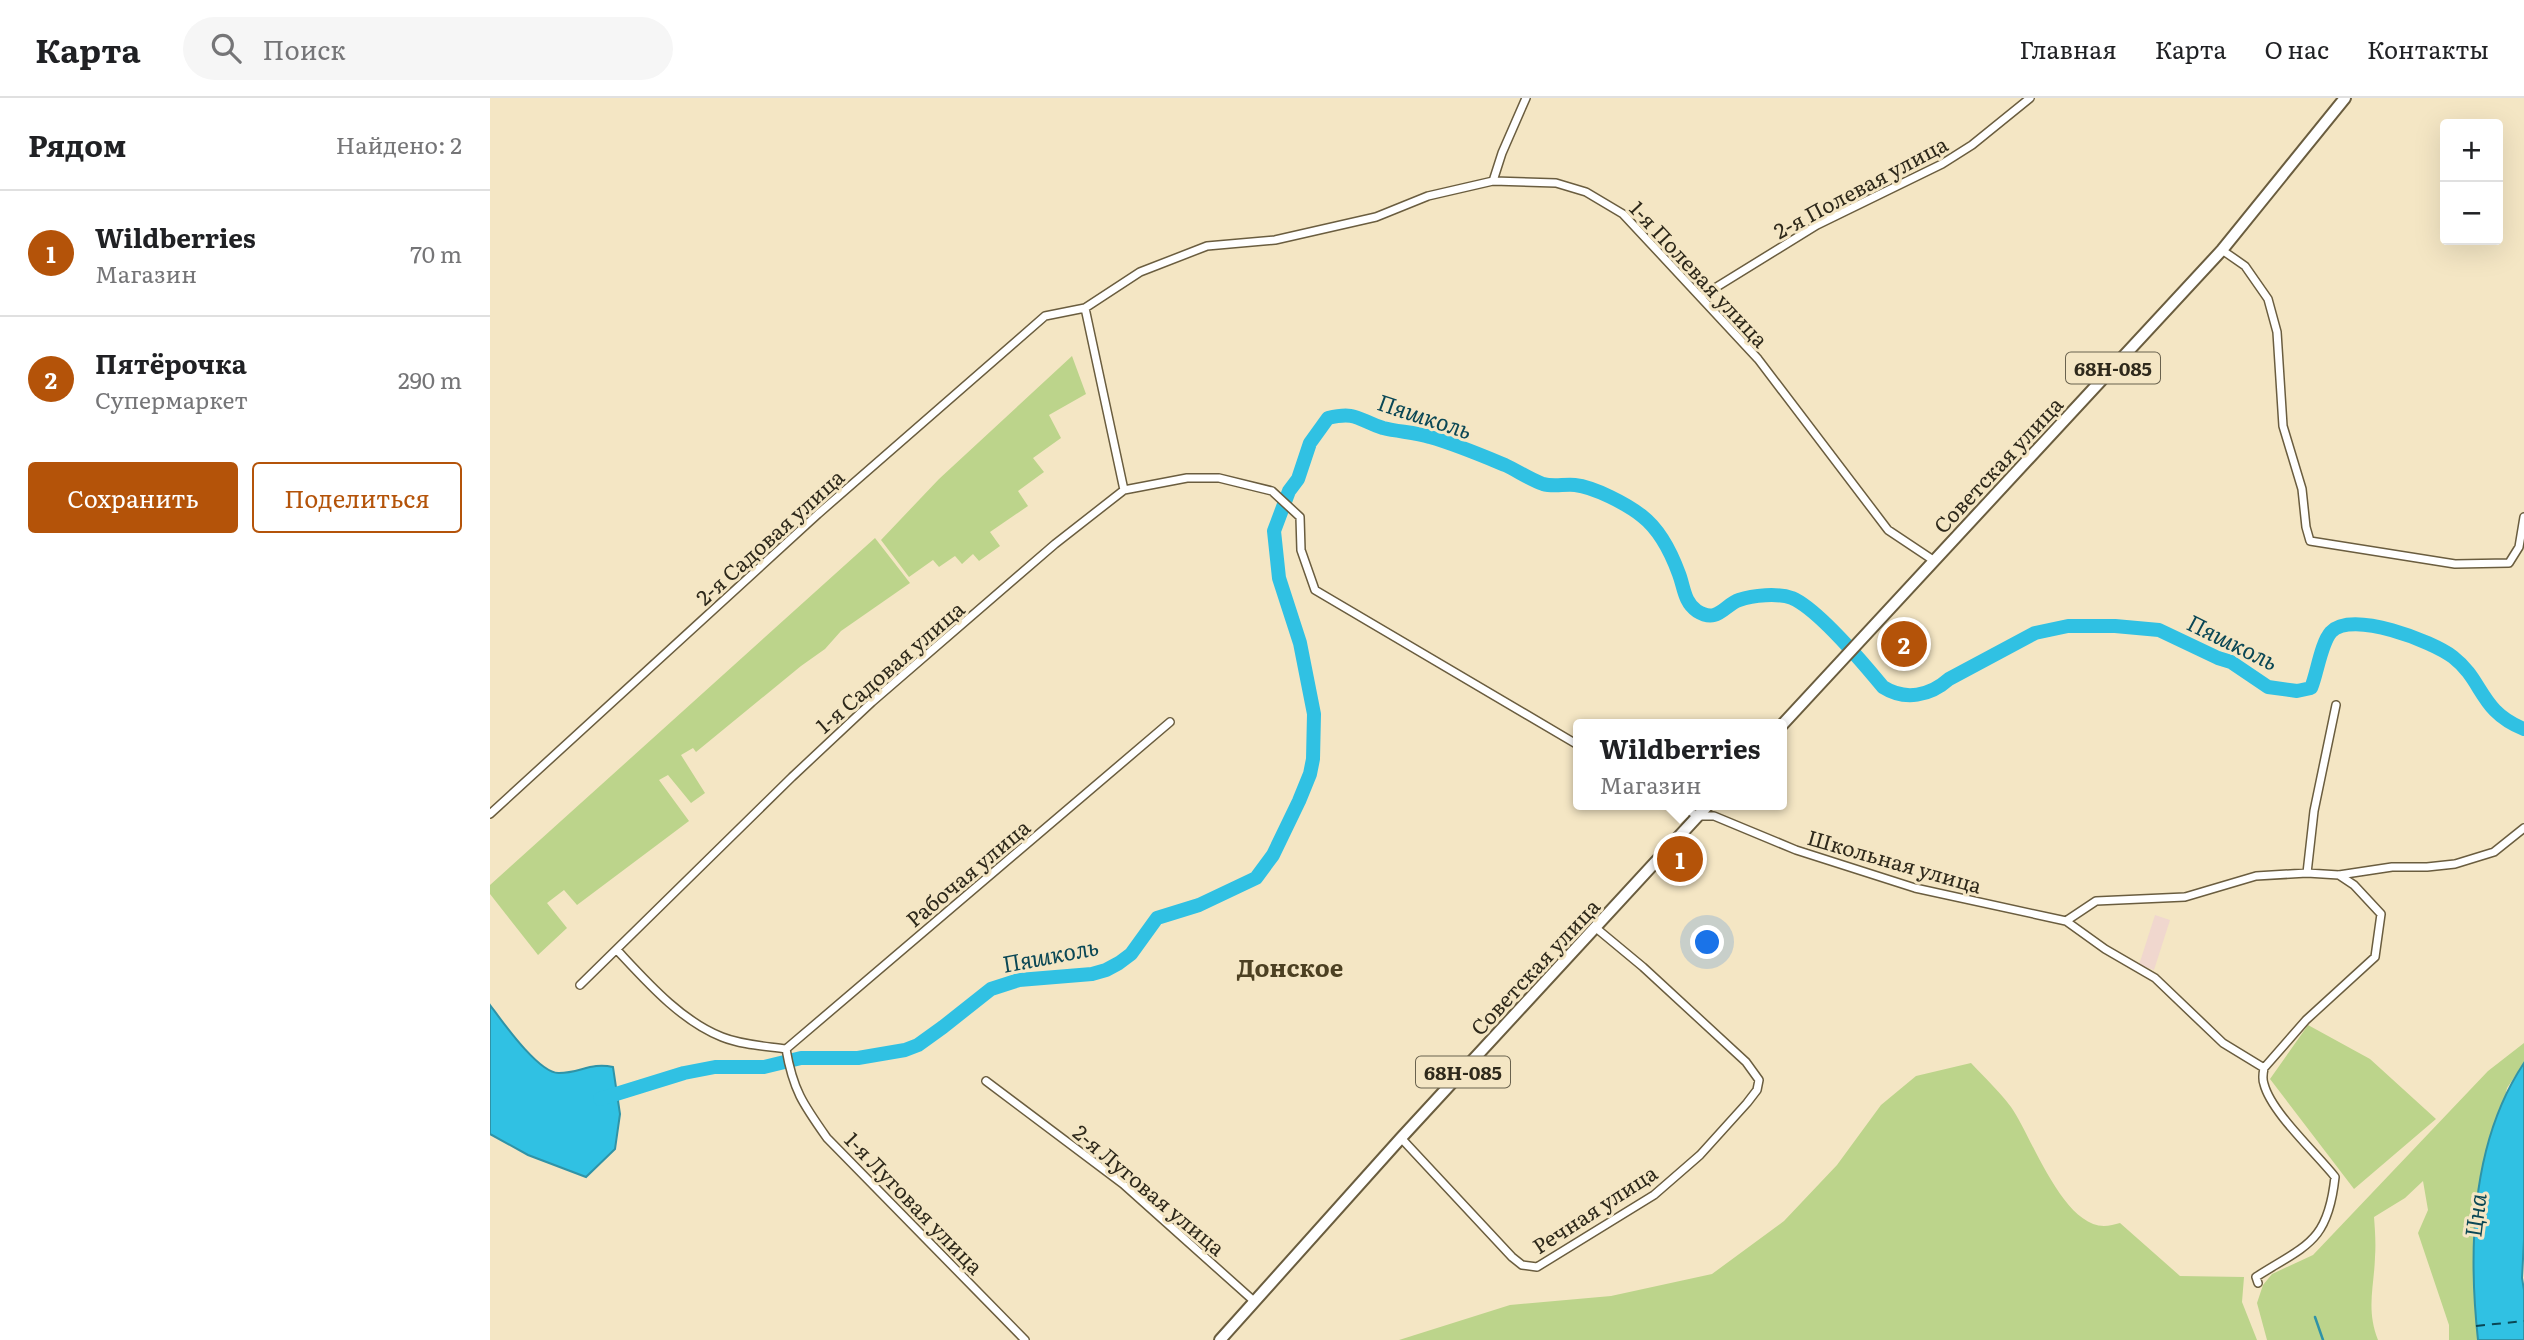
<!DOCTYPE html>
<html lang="ru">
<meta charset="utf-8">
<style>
:root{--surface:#fff;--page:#f6f6f6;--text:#202124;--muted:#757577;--line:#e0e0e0;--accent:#b45309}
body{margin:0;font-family:Literata,serif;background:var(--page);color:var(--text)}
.controls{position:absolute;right:21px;top:21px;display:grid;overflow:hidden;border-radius:7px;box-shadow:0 7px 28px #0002}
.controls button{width:63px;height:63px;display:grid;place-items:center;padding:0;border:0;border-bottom:2px solid var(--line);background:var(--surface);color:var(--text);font:35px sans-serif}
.you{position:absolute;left:1218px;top:845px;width:24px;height:24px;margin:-18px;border:5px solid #fff;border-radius:50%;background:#1a73e8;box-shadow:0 0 0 10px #1a73e833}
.badge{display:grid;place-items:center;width:46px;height:46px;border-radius:50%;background:var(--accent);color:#fff;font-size:23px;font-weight:700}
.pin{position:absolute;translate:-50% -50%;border:4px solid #fff;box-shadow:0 2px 7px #0006}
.popup{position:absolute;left:1083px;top:621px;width:214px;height:91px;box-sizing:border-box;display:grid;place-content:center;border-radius:7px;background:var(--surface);filter:drop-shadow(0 2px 5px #0005);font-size:23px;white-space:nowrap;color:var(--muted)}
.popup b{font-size:26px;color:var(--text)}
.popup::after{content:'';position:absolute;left:50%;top:100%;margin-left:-14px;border:14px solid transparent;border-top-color:var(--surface)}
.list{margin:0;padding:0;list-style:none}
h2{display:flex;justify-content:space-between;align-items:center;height:91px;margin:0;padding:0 28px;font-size:30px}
h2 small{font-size:23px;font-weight:400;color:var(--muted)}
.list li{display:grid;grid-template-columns:46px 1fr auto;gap:21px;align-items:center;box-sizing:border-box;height:126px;padding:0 28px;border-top:2px solid var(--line)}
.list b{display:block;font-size:26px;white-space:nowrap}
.list p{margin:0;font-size:23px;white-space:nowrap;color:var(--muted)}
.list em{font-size:23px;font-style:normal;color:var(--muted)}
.actions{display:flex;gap:14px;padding:21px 28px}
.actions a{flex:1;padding:16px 0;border:2px solid var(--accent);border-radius:7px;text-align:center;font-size:24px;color:var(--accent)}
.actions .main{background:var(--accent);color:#fff}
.icon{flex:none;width:38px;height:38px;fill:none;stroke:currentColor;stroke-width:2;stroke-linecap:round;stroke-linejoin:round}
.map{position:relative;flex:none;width:2034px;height:1242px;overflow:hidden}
header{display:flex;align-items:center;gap:42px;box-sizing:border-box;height:98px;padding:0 35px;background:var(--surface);border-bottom:2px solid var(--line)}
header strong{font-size:33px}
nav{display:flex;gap:38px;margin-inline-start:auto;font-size:24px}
.search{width:490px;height:63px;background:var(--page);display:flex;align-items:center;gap:18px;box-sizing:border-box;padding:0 24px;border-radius:38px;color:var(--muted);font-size:26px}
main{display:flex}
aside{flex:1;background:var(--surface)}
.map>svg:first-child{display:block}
.education{fill:#f0d7ce}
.green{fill:#bcd48b}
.water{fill:#30c1e3;stroke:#2f93a7;stroke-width:2}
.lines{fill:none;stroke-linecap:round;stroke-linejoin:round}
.stream{stroke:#2f93a7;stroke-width:2.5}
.river{stroke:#30c1e3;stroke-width:14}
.ferry{stroke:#0a4755;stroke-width:2;stroke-dasharray:9 7;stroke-linecap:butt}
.street-casing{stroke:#6a5d3f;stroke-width:10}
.primary-casing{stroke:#6a5d3f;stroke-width:14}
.street{stroke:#fff;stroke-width:7}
.primary{stroke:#fff;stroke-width:10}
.labels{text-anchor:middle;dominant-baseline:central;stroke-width:6;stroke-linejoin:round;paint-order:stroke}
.shield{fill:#f4e6c4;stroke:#69624e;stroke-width:2}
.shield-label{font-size:19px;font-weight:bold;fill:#2e291b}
.street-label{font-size:21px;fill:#2e291b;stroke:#f4e6c4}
.water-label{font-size:23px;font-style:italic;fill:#0a4755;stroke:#f4e6c4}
.quarter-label{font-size:24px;font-weight:bold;fill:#4c4022;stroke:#f4e6c4}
</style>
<header>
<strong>Карта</strong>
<div class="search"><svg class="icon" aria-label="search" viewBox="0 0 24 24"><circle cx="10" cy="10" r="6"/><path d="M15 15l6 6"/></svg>Поиск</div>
<nav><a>Главная</a><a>Карта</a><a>О нас</a><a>Контакты</a></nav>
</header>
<main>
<aside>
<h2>Рядом<small>Найдено: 2</small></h2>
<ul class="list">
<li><span class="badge">1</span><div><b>Wildberries</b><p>Магазин</p></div><em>70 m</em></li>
<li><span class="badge">2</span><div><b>Пятёрочка</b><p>Супермаркет</p></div><em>290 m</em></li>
</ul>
<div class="actions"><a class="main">Сохранить</a><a>Поделиться</a></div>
</aside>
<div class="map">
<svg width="2034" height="1242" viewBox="0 0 2034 1242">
<rect width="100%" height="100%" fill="#f4e6c4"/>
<path class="education" d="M1665 817 1680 822 1664 872 1649 867Z"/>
<path class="green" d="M582 258 596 296 559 317 571 340 543 360 554 374 528 393 538 408 500 434 510 448 489 463 483 456 472 466 465 458 449 469 443 462 419 479 391 442 449 381Z
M385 440 420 485 351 533 335 551 311 568 206 654 203 650 191 657 215 695 201 705 178 677 169 682 199 723 87 807 74 792 57 805 77 830 48 857 0 796V787Z
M1818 927 1880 961 1946 1021 1864 1091 1780 981Z
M2034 945V965L2017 990 1983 1139 1988 1242H1959V1227L1928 1135 1938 1112 1933 1083 1915 1100 1884 1119C1885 1132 1886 1146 1885 1159 1884 1190 1876 1211 1888 1242H1777L1767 1205 1773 1187 1782 1176 1823 1157 1998 973Z
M1481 965C1494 979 1509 993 1521 1009 1541 1037 1572 1128 1614 1128 1619 1128 1625 1126 1630 1125L1690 1178 1754 1179 1752 1204 1767 1242H909L1020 1207 1121 1198 1222 1176 1294 1123 1347 1067 1391 1007 1426 978Z"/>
<path class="water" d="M0 907C12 923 49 976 69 975 90 975 101 964 123 969L130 1016 125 1051 96 1079 38 1057 0 1036Z
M2034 965V1142L2032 1180 2034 1192V1242H1988C1978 1150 1981 1044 2034 965Z"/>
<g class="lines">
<path class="stream" d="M1825 1219 1833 1242"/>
<path class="river" d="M110 1001 194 975 225 969H274L311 960H368L415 952 428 947 453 929 501 891 529 882 602 876 616 872 629 865 641 856 667 820 709 807 766 780 783 757 809 703 820 676 823 661 824 616 810 545 789 480 784 433 799 393 808 381 820 345 838 320C867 313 868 322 893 330 909 334 925 334 940 339 965 346 991 357 1015 367 1028 373 1039 381 1053 386 1063 389 1074 386 1085 387 1104 389 1137 406 1152 418 1170 432 1181 454 1189 476 1194 489 1194 504 1207 513 1228 526 1234 507 1249 502 1263 497 1288 495 1302 500 1328 511 1374 566 1393 589 1415 603 1440 598 1459 581L1545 535 1578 528H1625L1669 532 1728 560 1741 564 1778 589 1807 593 1821 590C1827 576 1831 545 1841 534 1862 512 1942 543 1963 559 1994 583 1989 613 2034 631"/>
<path class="ferry" d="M1986 1228 2034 1223"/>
<defs>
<path id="street" d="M1003 83 1012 55 1036 0
M1732 152 1755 168 1778 201 1787 234 1793 328 1812 391 1816 429 1820 443 1965 466 2019 465 2029 449 2034 419
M1212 198 1327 127 1452 66 1482 47 1540 0
M595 210 634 392
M1189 707 1208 718H1224L1306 752 1425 790 1576 823 1606 803 1695 799 1766 778 1817 775 1849 777 1902 769H1937L1965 766 2004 754 2034 730
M0 716 328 416 555 218 595 210 650 174 717 148 785 142 886 119 938 98 1003 83 1066 85 1096 94 1133 116 1268 261 1398 432 1443 462
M1817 775 1824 713 1846 607
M1576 823 1615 851 1665 880 1733 945 1774 970 1816 922 1885 859 1891 816 1864 787 1849 777
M127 852C156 883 191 923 232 939 252 947 275 948 296 951
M90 887 302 679 382 604 565 446 634 392 697 380H729L782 393 810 419 811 452 825 492 1088 647
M296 951 680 624
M296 951C303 992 313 1006 337 1040L535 1242
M496 983 633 1086 765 1204
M911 1040 1022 1159 1032 1167 1047 1169 1164 1097 1210 1057 1257 1005 1267 992 1269 982 1256 964 1153 869 1106 830
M1768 1185 1766 1179C1816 1147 1838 1145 1845 1079 1826 1055 1781 1014 1774 986 1772 981 1773 975 1774 970"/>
<path id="primary" d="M1292 627 1732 152 1855 0
M730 1242 911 1040 1218 707"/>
</defs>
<use href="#street" class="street-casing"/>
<use href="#primary" class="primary-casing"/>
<use href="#street" class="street"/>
<use href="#primary" class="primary"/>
</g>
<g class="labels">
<g class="shield">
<rect x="1576" y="254.5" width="94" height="31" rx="5"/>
<rect x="926" y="958.5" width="94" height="31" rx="5"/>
</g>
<g class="shield-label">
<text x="1623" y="270">68Н-085</text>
<text x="973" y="974">68Н-085</text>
</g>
<g class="street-label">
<text transform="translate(1370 88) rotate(-28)">2-я Полевая улица</text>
<text transform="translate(1210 175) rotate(47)">1-я Полевая улица</text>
<text transform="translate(1507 366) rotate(-47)">Советская улица</text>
<text transform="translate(279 438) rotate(-42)">2-я Садовая улица</text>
<text transform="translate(399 568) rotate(-41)">1-я Садовая улица</text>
<text transform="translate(1405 762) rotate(16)">Школьная улица</text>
<text transform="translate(477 774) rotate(-40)">Рабочая улица</text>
<text transform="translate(1044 868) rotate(-47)">Советская улица</text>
<text transform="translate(660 1091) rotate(40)">2-я Луговая улица</text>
<text transform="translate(425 1104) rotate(46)">1-я Луговая улица</text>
<text transform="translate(1104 1110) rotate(-33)">Речная улица</text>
</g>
<g class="water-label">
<text transform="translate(935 317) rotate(18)">Пяшколь</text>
<text transform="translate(1743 543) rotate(26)">Пяшколь</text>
<text transform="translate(560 856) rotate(-11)">Пяшколь</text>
<text transform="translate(1984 1117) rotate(-83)">Цна</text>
</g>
<g class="quarter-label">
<text x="800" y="868">Донское</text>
</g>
</g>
</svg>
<div class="controls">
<button>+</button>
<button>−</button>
</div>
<div class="you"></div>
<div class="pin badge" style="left:1190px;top:761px">1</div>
<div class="popup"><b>Wildberries</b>Магазин</div>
<div class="pin badge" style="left:1414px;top:546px">2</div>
</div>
</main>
